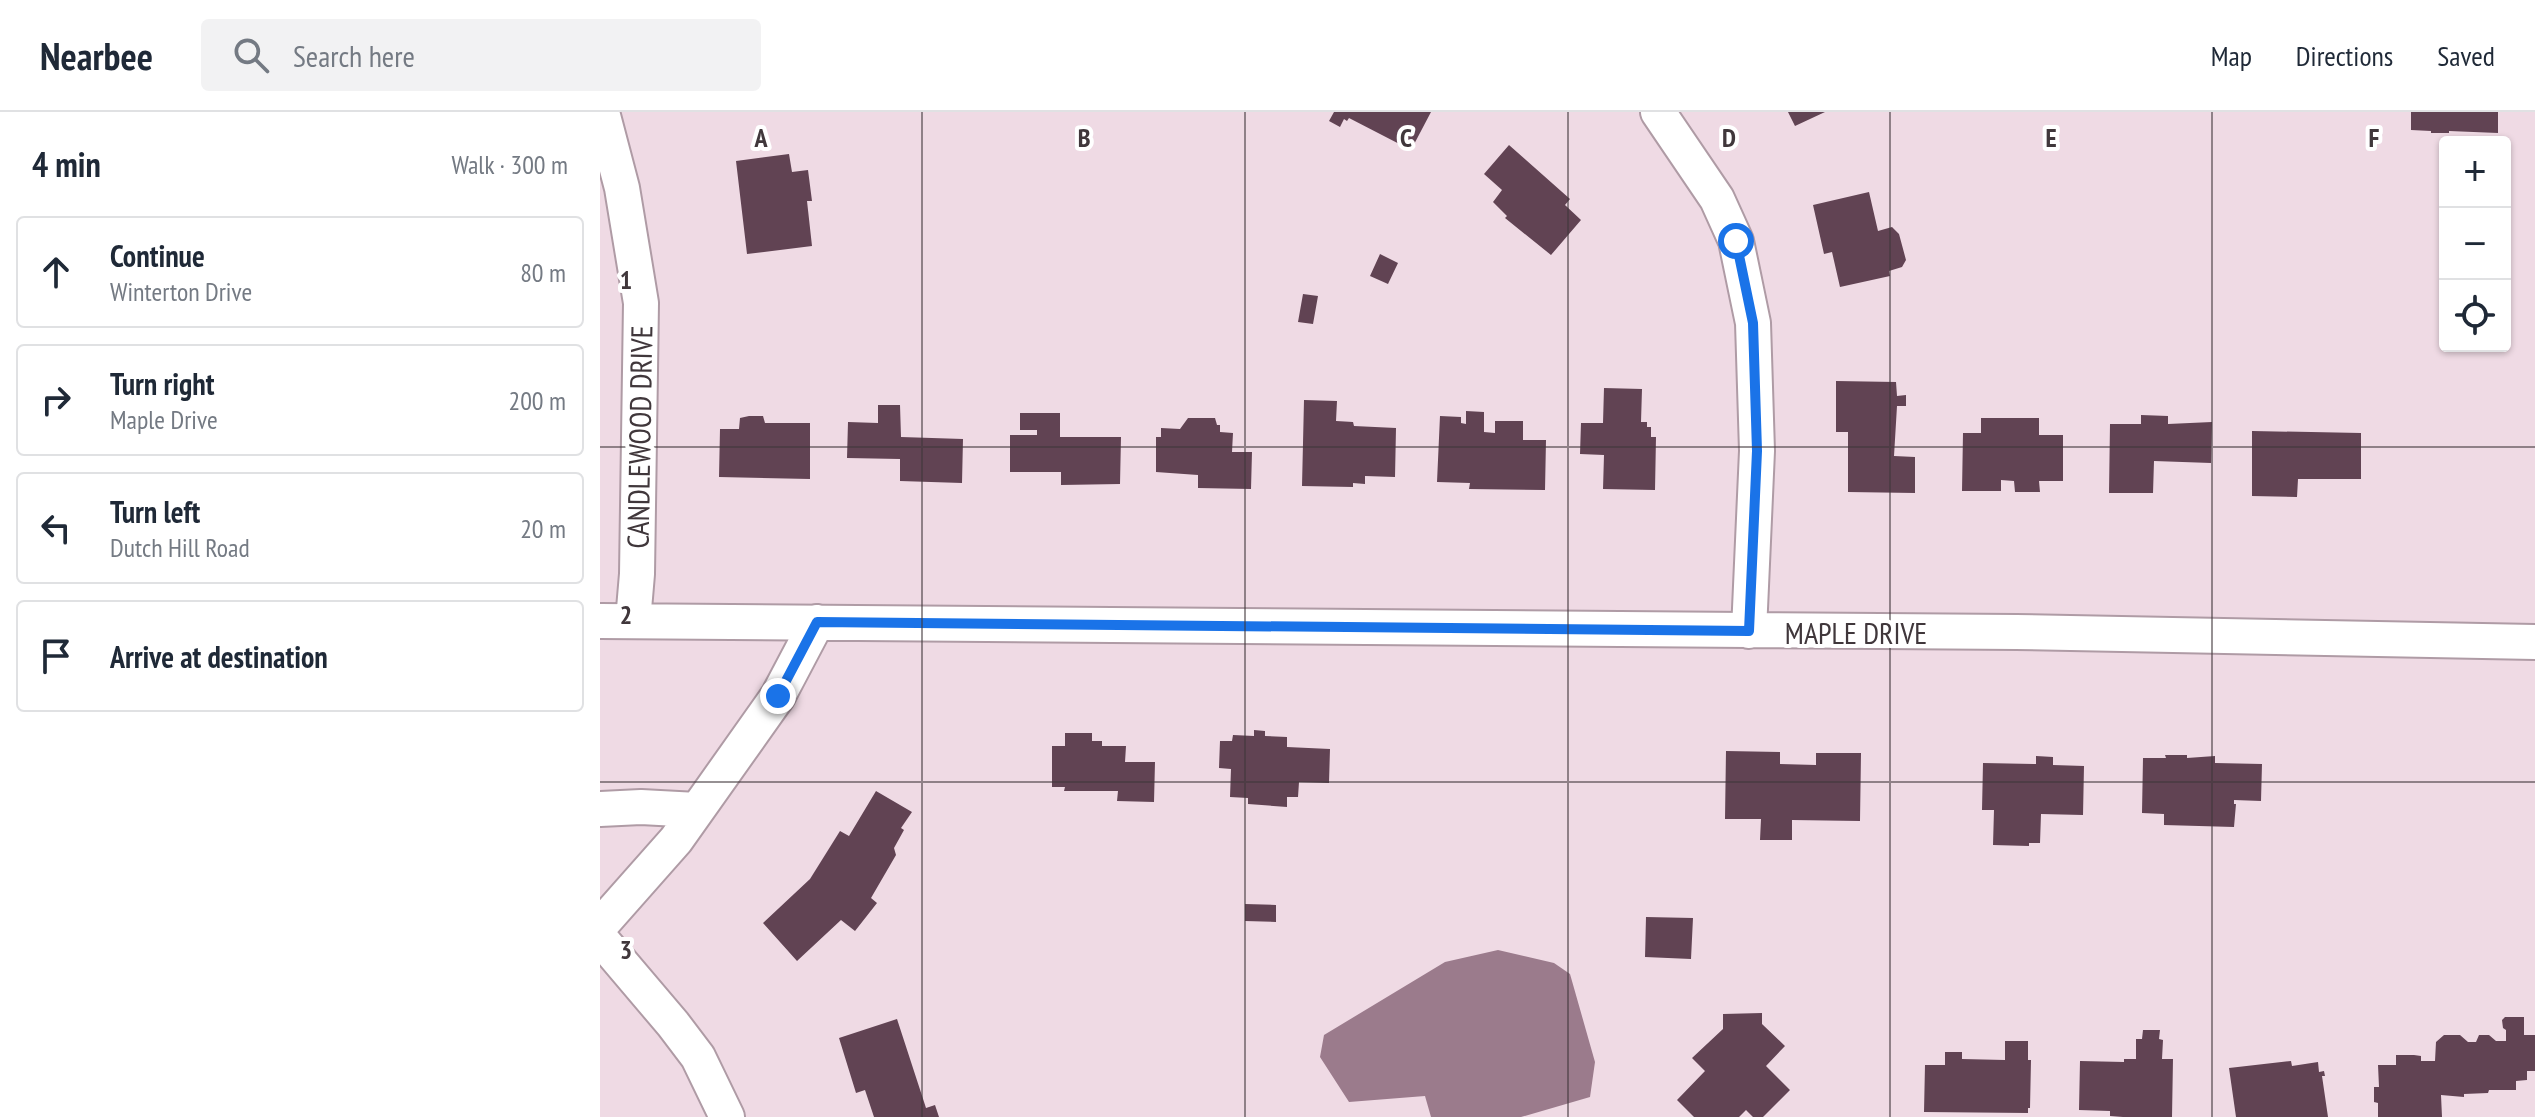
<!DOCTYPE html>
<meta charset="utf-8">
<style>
:root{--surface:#fff;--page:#f2f2f3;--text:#1f2937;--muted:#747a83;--line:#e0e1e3}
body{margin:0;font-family:"PT Sans Narrow",sans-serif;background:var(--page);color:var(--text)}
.controls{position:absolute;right:24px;top:24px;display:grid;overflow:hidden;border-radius:8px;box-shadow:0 2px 6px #0004}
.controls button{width:72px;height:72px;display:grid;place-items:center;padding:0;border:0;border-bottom:2px solid var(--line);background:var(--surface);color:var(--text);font:40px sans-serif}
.stop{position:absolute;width:24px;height:24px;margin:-18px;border:6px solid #1a73e8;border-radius:50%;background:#fff}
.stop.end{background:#1a73e8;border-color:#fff;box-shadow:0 2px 8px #0008}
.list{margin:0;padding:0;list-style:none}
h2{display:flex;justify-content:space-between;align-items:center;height:104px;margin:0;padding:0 32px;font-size:34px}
h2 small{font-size:26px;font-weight:400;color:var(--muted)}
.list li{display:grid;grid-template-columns:52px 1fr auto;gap:24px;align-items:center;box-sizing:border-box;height:112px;margin:0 16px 16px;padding:0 16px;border:2px solid var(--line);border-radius:8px}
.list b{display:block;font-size:30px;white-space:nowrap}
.list p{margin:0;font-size:26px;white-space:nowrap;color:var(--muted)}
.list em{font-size:26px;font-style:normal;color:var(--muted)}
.icon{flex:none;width:44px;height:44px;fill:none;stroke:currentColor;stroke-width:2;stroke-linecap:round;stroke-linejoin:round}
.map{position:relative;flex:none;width:1935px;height:1005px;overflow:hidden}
header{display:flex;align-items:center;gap:48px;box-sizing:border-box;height:112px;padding:0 40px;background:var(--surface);border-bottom:2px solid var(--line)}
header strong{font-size:38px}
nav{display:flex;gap:44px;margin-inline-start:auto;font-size:28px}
.search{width:560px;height:72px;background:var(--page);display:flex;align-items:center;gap:20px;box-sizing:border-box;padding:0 28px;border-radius:8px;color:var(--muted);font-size:30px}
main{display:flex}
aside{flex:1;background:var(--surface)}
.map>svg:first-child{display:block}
.water{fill:#9b7b8c}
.building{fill:#614353}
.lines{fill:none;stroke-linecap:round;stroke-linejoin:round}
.minor-casing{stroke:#af9ba5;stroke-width:38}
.minor{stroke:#fff;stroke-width:34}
.route{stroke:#1a73e8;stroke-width:10}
.grid{fill:none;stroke:#40373b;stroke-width:2;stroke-opacity:0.55}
.labels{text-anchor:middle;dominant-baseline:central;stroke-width:8;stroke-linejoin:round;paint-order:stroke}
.street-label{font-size:30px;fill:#40373b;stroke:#fff}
.grid-label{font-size:26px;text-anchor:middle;font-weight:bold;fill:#40373b;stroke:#fff;stroke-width:8;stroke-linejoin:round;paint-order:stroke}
</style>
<header>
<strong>Nearbee</strong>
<div class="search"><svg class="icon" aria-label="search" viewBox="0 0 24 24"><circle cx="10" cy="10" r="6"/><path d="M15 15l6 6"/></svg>Search here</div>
<nav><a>Map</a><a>Directions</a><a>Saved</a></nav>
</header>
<main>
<aside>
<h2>4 min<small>Walk · 300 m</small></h2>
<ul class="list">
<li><svg class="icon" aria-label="ahead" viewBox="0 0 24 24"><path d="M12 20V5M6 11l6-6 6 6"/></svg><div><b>Continue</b><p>Winterton Drive</p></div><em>80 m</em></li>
<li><svg class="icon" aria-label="right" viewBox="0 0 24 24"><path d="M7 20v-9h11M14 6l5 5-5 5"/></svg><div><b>Turn right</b><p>Maple Drive</p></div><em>200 m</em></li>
<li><svg class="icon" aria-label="left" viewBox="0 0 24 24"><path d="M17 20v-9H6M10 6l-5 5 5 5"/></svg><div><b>Turn left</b><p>Dutch Hill Road</p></div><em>20 m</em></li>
<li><svg class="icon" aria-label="arrive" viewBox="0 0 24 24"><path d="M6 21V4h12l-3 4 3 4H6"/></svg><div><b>Arrive at destination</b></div></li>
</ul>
</aside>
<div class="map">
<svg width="1935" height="1005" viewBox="0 0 1935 1005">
<rect width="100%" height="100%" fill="#efdae4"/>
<path class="water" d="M898 838 954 851 970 862 995 950 990 985 921 1005H831L825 984 749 990 720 945 724 923 845 850Z"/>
<path class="building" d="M734 0H831L811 38 749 6 747 9 744 7 740 15 729 9Z
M1188 0H1225L1195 14Z
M1811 0H1898V21L1849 19V21H1831V19L1811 18Z
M909 33 970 87 965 93 981 108 951 143 905 106 907 104 893 90 902 78 884 62Z
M189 42 192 60 208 58 212 89H207L212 134 147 142 136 49Z
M1269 80 1278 119 1292 115 1299 122 1306 148 1302 155 1289 159 1290 164 1240 175 1232 140 1224 142 1213 93Z
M780 142 798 151 788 172 770 164Z
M703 182 718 184 713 212 698 210Z
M1236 269 1296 270 1297 284 1306 283V294H1297L1294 344 1315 345V381L1248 380V320H1236Z
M1004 276 1042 277 1041 310H1047V315H1051V325H1056L1055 378 1003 377 1004 343 980 342 981 311H1003Z
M704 288 737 289 736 309 753 310 754 314 796 316 795 365 765 364V372L753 371V375L702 374Z
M278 293H300L301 325 363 327 362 371 300 369V347L247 346 248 310 278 311Z
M866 299 884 300V320L895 321V309H923V328H946L945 378 869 377 870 371 837 370 840 304 861 305V311L866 312Z
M420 301H460V325H521L520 372 461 373V360H410V323H437V318H420Z
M1541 303 1568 304V312L1612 310 1611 351 1554 349 1553 381H1509L1510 312H1541Z
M149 304H163L165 311H210V367L119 365 120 317H139L140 306Z
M588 306H615L617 313H620V320L633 321 632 340H652L651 377 598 376V363L556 360V325H561V316L580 317Z
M1381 306H1439V323H1463V369H1439L1440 380H1415L1414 369 1401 368V379H1362L1363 321H1381Z
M1652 319 1761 321V367H1698L1697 385 1652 384Z
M654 618 665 619V624L687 625V635L730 637 729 671 699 670 698 685H687V695L648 692V686L630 685 631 657 619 656 620 629H632L633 623 654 624Z
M465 621H492V629H502V634H526L525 650H555L554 690 517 689 518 679H464L465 675H452V634H465Z
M1126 639 1180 640V652L1216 653V641H1261L1260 709 1192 708V728H1160L1161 707H1125Z
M1565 643H1587V646L1615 644V651L1662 652 1661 689 1634 688V692H1636L1634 715 1564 713V702L1542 701 1543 646H1566Z
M1436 644 1453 645V653L1484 654 1483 703 1441 702 1440 731H1429V734L1393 733 1394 698H1382L1383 651 1436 652Z
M276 679 312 700 301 716 304 718 294 736 296 743 271 786 277 791 255 819 241 808 197 849 163 811 210 767 240 719 249 724Z
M645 792 676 793V810L645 809Z
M1046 805 1093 806 1091 847 1045 845Z
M1162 901V912L1185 934 1166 954 1190 978 1163 1005H1153L1146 998 1139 1005H1094L1077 988 1105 959 1092 946 1123 917V902Z
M1905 905H1924V923H1935V959H1927V968L1916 969V978H1889L1888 981 1864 982V985L1841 983 1842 1005H1778V991L1774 990V975H1779L1778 953H1796V943H1814L1821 944V949H1835L1836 930 1844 923H1860L1868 930H1876L1879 923H1889L1896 929H1906V918L1903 916 1902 908Z
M297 907 326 996 335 993 339 1005H274L265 978 256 981 239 926Z
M1543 918H1560L1559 927 1563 928 1562 947H1573L1572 1005H1523L1510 1004V999L1479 998 1480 949 1524 950V947H1536V927H1542Z
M1405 929H1428V948H1431L1430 996H1428V1001L1324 1000 1325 953H1345V940H1362V947L1405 948Z
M1691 949 1692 954 1718 950 1719 960 1724 959 1725 964H1722L1728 1005H1636L1629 956Z"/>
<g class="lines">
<defs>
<path id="minor" d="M2 0 22 76 41 191 37 462 33 509
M1058 0 1117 87 1136 129 1153 211 1157 339 1149 519
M0 509 1416 520 1935 530
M0 697 41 695 97 698
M0 814 76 728 178 584 217 510
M0 826 73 912 98 945 127 1005"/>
</defs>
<use href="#minor" class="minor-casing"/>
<use href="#minor" class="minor"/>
</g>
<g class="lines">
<path class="route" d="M178 584 217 510 1149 519 1157 339 1153 211 1136 129"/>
</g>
<path class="grid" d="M322 0V1005M645 0V1005M968 0V1005M1290 0V1005M1612 0V1005M0 335H1935M0 670H1935"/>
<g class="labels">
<g class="street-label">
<text transform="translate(39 325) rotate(-89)">CANDLEWOOD DRIVE</text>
<text x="1256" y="520">MAPLE DRIVE</text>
</g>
</g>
<g class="grid-label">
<text x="161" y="35">A</text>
<text x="484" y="35">B</text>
<text x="806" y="35">C</text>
<text x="1129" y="35">D</text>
<text x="1451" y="35">E</text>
<text x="1774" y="35">F</text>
<text x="26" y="177">1</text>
<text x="26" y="512">2</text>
<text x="26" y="847">3</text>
</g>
</svg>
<div class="controls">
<button>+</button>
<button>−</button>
<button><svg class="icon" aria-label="locate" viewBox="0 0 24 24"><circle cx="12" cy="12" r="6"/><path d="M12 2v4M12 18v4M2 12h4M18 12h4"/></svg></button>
</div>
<div class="stop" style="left:1136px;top:129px"></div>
<div class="stop end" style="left:178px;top:584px"></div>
</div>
</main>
